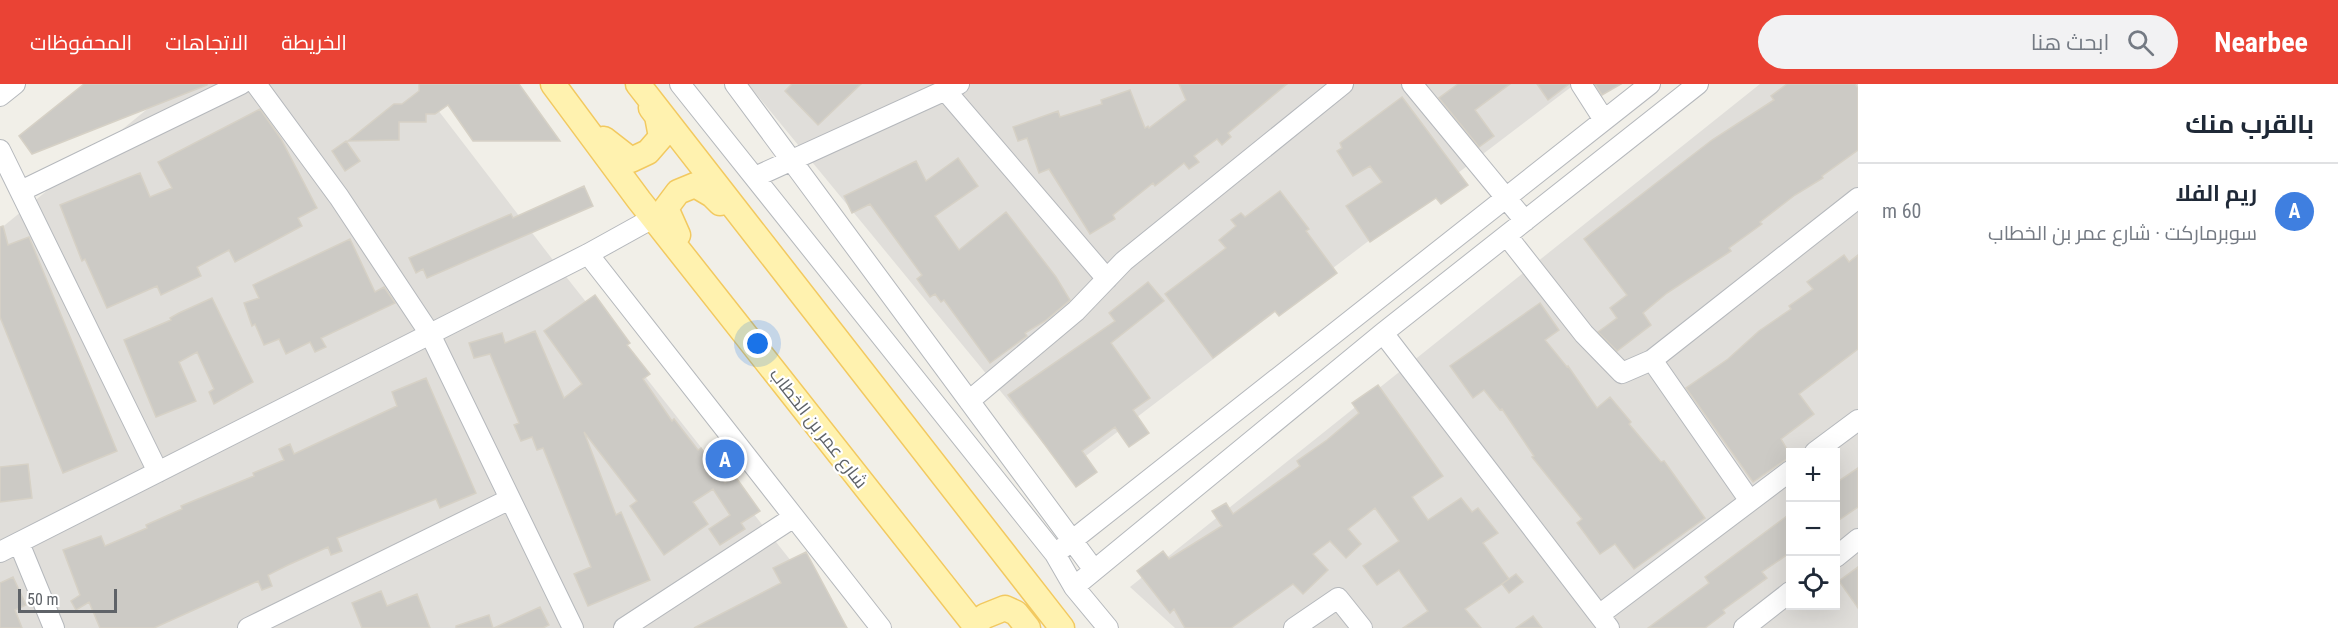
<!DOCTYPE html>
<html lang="ar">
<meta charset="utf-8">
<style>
:root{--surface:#fff;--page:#f2f2f3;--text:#1f2937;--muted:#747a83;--line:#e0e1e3;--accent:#ea4335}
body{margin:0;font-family:"Roboto Condensed",Cairo,sans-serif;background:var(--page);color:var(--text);direction:rtl}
.controls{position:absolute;right:18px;bottom:18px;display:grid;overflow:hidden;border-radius:0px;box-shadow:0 6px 24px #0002}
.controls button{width:54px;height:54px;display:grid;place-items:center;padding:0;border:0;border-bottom:2px solid var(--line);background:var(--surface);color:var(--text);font:30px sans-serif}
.scale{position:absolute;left:18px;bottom:15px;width:99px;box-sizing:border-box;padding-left:6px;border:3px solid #5f6368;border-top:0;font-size:16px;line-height:21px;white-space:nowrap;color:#5f6368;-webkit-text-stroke:4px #fff;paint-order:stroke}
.you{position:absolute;left:758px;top:260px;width:21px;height:21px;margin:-15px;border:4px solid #fff;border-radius:50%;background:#1a73e8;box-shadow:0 0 0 9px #1a73e833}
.badge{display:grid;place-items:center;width:39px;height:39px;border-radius:50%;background:var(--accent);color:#fff;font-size:20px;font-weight:700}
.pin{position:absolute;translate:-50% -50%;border:3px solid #fff;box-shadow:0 2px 6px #0006}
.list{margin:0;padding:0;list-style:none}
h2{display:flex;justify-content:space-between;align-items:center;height:78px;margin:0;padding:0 24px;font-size:26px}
h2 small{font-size:20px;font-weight:400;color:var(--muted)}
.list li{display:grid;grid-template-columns:39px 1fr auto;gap:18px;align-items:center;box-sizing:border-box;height:96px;padding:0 24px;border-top:2px solid var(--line)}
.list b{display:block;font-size:22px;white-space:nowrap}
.list p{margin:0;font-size:20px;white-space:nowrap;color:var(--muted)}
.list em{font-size:20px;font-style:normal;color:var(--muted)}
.icon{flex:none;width:33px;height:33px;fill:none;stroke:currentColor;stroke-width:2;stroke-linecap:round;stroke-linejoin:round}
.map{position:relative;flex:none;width:1858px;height:544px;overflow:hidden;direction:ltr}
header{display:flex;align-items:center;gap:36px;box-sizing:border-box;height:84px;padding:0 30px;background:var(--accent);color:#fff}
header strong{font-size:28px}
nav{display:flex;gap:33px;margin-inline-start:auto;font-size:21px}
.search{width:420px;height:54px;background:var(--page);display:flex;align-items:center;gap:15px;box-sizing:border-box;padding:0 21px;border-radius:33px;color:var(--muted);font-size:22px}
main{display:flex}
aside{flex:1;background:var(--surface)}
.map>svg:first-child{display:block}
.industrial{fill:#e0deda;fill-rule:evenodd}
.building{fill:#cccac5;stroke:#d6d1c6;stroke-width:1.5}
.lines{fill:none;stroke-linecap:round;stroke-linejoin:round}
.minor-casing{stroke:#b5b8bc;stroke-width:22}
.major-casing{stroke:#f2c960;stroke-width:27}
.minor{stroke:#fff;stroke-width:20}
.major{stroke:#fff2af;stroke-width:24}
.labels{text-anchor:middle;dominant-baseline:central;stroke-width:4.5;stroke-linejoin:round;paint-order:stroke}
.street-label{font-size:18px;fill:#5f6368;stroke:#fff}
</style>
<header>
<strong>Nearbee</strong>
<div class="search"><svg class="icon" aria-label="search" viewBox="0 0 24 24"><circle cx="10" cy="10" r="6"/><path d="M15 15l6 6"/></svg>ابحث هنا</div>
<nav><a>الخريطة</a><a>الاتجاهات</a><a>المحفوظات</a></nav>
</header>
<main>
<aside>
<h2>بالقرب منك<small></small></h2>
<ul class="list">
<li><span class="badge" style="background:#3f7fe0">A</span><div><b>ريم الفلا</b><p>سوبرماركت · شارع عمر بن الخطاب</p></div><em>60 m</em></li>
</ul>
</aside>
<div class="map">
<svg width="1858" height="544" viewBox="0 0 1858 544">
<rect width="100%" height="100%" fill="#f1efe8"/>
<path class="industrial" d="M178 0H418L556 180 844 544H0V145Z
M748 0H1575L1066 387Z
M1760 0H1858V544H1175L1130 503ZM1790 368H1836V522H1790Z"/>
<path class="building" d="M84 0H207V1L32 70 19 52Z
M419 0H519L560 57H473L448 21 435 30H426V38H399V56L348 57 394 20H402L419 7Z
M792 0H861L818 41 785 7Z
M1179 0H1287L1228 49 1231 53 1222 61 1217 55 1194 72 1199 78 1189 85 1184 79 1155 102 1153 99 1113 131 1115 135 1090 150 1049 85 1039 89 1027 54 1018 57 1013 43 1058 27 1060 33 1102 20 1101 16 1130 6 1145 44 1148 42 1149 44 1186 16Z
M1458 0H1510L1475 26 1494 52 1479 63 1439 14Z
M1537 0H1569L1548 16Z
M1595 0H1621L1602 11Z
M1787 0H1855L1858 4V66L1822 92 1823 94 1795 111 1760 138 1762 140 1729 164 1731 167 1667 209 1643 229 1651 241 1617 267 1598 248 1617 234 1610 224 1627 211 1584 155 1712 56 1774 16 1771 12Z
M1402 13 1468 101 1441 120 1436 114 1370 158 1346 122 1382 98 1370 82 1353 92 1337 67 1342 64 1340 59Z
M260 25 281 55 317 124 298 134 302 142 235 178 229 166 197 183 201 192 161 211 157 202 107 224 85 175 82 177 60 121 140 89 150 113 172 104 158 78Z
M346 57 360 77 345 87 332 67Z
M958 74 978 102 935 132 959 166 1006 128 1056 193 1070 216 1045 237 1025 249 1027 252 990 279 944 216 941 218 935 210 930 213 917 195 922 191 870 120 852 129 844 112 916 77 926 97Z
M584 102 593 122 427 194 423 185 416 189 409 174 511 130 513 134Z
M1280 107 1309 145 1306 147 1337 189 1279 232 1275 227 1213 274 1165 210 1226 164 1219 156 1236 142 1231 136 1241 129 1245 133Z
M3 142 8 161 29 153 117 367 63 389 0 233V143Z
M350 155 375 208 384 203 395 219 321 254 326 263 315 268 310 258 286 270 279 255 264 261 255 240 252 242 244 219 259 214 253 201Z
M1844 171 1849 178 1858 171V265L1799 310 1814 330 1781 355 1791 372 1753 398 1686 304 1728 275 1759 247 1791 225 1789 222 1813 205 1807 198Z
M1148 198 1164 217 1111 259 1150 314 1133 326 1149 349 1129 363 1115 343 1082 367 1097 388 1076 403 1008 311 1115 237 1109 229Z
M595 211 630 259 627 261 650 290 643 295 672 337 674 335 698 366 701 364 725 399 735 392 760 427 741 439 745 445 720 461 709 445 730 431 713 405 693 418 708 440 664 471 630 422 637 417 584 348 616 431 621 428 650 496 588 522 574 490 591 483 543 364 537 366 532 353 521 357 514 341 519 339 490 270 474 274 469 259 502 249 505 259 535 247 564 314 582 300 544 247Z
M212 214 253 298 214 320 209 308 214 305 197 268 179 278 196 317 156 333 124 256 171 236 170 234 179 229Z
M1540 219 1559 246 1545 256 1567 283 1568 282 1597 324 1610 313 1631 338 1629 340 1661 378 1664 377 1705 434 1634 485 1615 460 1600 470 1577 439 1582 435 1532 373 1534 372 1502 325 1500 326 1484 306 1473 314 1450 282Z
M426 294 476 409 440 424 436 415 337 454 342 467 331 471 328 463 288 481 268 491 272 502 262 506 258 497 154 544H100L89 518 76 526 71 517 80 511 63 466 101 452 105 462 147 444 146 441 182 425 181 422 254 392 253 389 284 376 279 365 290 360 294 370 397 322 392 308Z
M1378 301 1443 392 1412 413 1428 436 1461 414 1472 428 1478 424 1498 449 1483 459 1509 495 1465 525 1481 544H1403L1428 527 1399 486 1377 501 1363 482 1399 457 1375 424 1348 445 1361 460 1346 474 1330 457 1313 470 1328 486 1303 510 1293 500 1231 544H1185L1174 525 1170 529 1137 487 1163 467 1169 475 1222 442 1212 427 1226 419 1233 430 1300 382 1297 377 1327 356 1359 329 1352 319Z
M28 380 32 414 0 418V383Z
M1858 384V423L1836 438V399Z
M1791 429V468L1762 488 1767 494 1723 526 1725 529 1705 544H1648L1709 499 1705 493Z
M806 468 847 544H694L781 499 773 484Z
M1858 483V524L1839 497Z
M1516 490 1523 498 1509 509 1502 500Z
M13 493 26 521 15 526 22 544H0V499Z
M381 507 387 522 417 510 430 544H362L352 519Z
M540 523 549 541 543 544H494Z
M489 531 493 544H456V542Z
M1533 532 1542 544H1516Z"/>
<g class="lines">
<defs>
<path id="minor" d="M256 0 339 113 430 250 573 544
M680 0 1055 470 1074 503 1108 544
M735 0 1094 486
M1412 0 1525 137
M1581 0 1604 36
M945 6 1107 195
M0 12 15 0
M0 66 158 388
M755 93 959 0
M21 107 241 0
M1507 152 1584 250 1622 289 1652 276
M588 170 881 544
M1383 249 1609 544
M969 317 1076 227 1124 177 1343 0
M1815 368 1858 336
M1750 417 1652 276 1858 114
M19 459 54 544
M0 468 588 170 653 134
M1055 470 1650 0
M1836 473 1858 455
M1074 503 1383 249 1698 0
M1599 531 1790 387
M248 544 510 415
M624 544 794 433
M1294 544 1338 514 1362 544
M1744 544 1790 508"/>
<path id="major" d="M553 0 639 116 977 544
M638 0 1062 544
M604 55 631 76 648 68 661 53 657 32 651 24
M678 151 666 124 678 108 695 101 712 111 720 119
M974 540 985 532 1005 524 1016 529 1028 544"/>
</defs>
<use href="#minor" class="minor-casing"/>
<use href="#major" class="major-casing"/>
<use href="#minor" class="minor"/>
<use href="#major" class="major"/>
</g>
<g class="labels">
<g class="street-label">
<text transform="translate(819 344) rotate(52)">شارع عمر بن الخطاب</text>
</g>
</g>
</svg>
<div class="controls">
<button>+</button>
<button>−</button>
<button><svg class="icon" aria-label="locate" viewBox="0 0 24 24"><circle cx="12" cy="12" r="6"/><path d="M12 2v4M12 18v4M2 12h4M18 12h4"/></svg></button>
</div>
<div class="scale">50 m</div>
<div class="you"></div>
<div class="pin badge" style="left:725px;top:375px;background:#3f7fe0">A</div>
</div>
</main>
